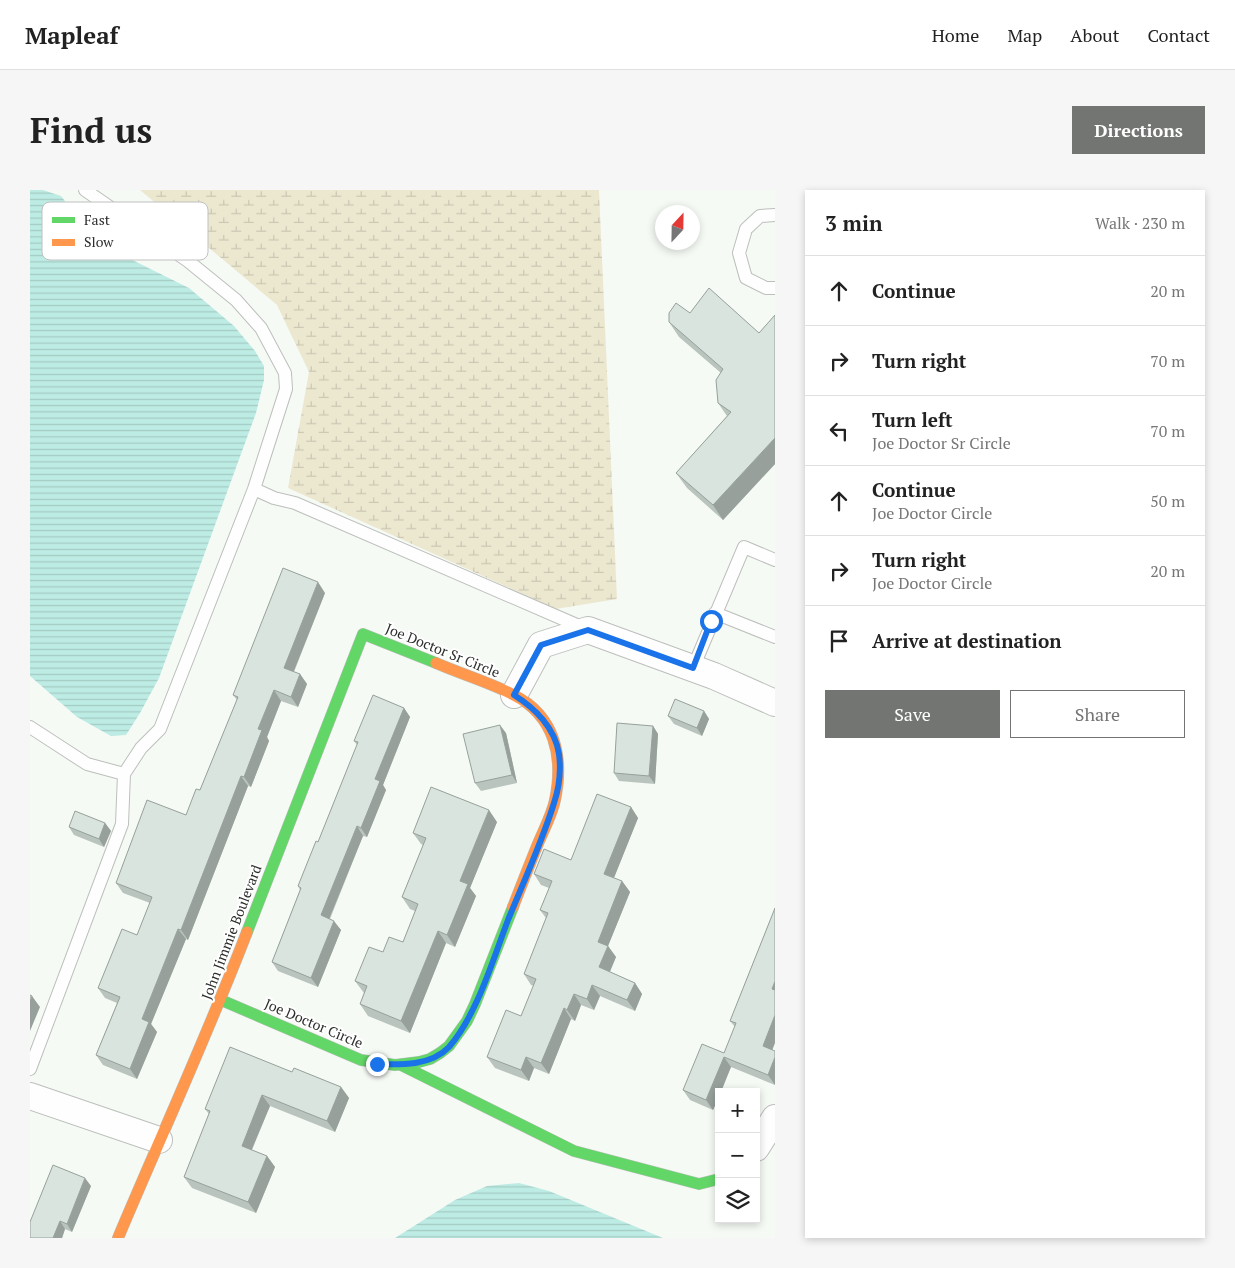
<!DOCTYPE html>
<meta charset="utf-8">
<style>
:root{--surface:#fff;--page:#f6f6f6;--text:#222;--muted:#767676;--line:#e0e0e0;--accent:#727571}
body{margin:0;font-family:"PT Serif",serif;background:var(--page);color:var(--text)}
.controls{position:absolute;right:15px;bottom:15px;display:grid;overflow:hidden;border-radius:0px;box-shadow:0 2px 8px #0003}
.controls button{width:45px;height:45px;display:grid;place-items:center;padding:0;border:0;border-bottom:1px solid var(--line);background:var(--surface);color:var(--text);font:25px sans-serif}
.compass{position:absolute;left:625px;top:15px;width:45px;height:45px;border-radius:50%;background:var(--surface);box-shadow:0 2px 8px #0003;rotate:22deg}
.stop{position:absolute;width:15px;height:15px;margin:-11px;border:4px solid #1a73e8;border-radius:50%;background:#fff}
.stop.end{background:#1a73e8;border-color:#fff;box-shadow:0 1px 5px #0008}
.list{margin:0;padding:0;list-style:none}
h2{display:flex;justify-content:space-between;align-items:center;height:65px;margin:0;padding:0 20px;font-size:21px}
h2 small{font-size:16px;font-weight:400;color:var(--muted)}
.list li{display:grid;grid-template-columns:32px 1fr auto;gap:15px;align-items:center;box-sizing:border-box;height:70px;padding:0 20px;border-top:1px solid var(--line)}
.list b{display:block;font-size:19px;white-space:nowrap}
.list p{margin:0;font-size:16px;white-space:nowrap;color:var(--muted)}
.list em{font-size:16px;font-style:normal;color:var(--muted)}
.actions{display:flex;gap:10px;padding:15px 20px}
.actions a{flex:1;padding:11px 0;border:1px solid var(--accent);border-radius:0px;text-align:center;font-size:18px;color:var(--accent)}
.actions .main{background:var(--accent);color:#fff}
.icon{flex:none;width:28px;height:28px;fill:none;stroke:currentColor;stroke-width:2;stroke-linecap:round;stroke-linejoin:round}
.map{position:relative;flex:none;width:745px;height:1048px;overflow:hidden;border-radius:0px}
header{display:flex;align-items:center;gap:30px;box-sizing:border-box;height:70px;padding:0 25px;background:var(--surface);border-bottom:1px solid var(--line)}
header strong{font-size:24px}
nav{display:flex;gap:28px;margin-inline-start:auto;font-size:18px}
.intro{display:flex;align-items:center;justify-content:space-between;box-sizing:border-box;height:120px;padding:0 30px}
h1{margin:0;font-size:35px}
.button{padding:12px 22px;border-radius:0px;background:var(--accent);color:#fff;font-size:18px;font-weight:700}
main{display:flex;gap:30px;padding:0 30px}
aside{flex:1;background:var(--surface);border-radius:0px;box-shadow:0 2px 8px #0003}
.map>svg:first-child{display:block}
.wetland{fill:url(#wetland-marsh)}
.water{fill:url(#water-rules)}
.lines{fill:none;stroke-linecap:round;stroke-linejoin:round}
.lane-casing{stroke:#bcbfbc;stroke-width:14}
.street-casing{stroke:#bcbfbc;stroke-width:28}
.fast-casing{stroke:#bcbfbc;stroke-width:12}
.slow-casing{stroke:#bcbfbc;stroke-width:12}
.lane{stroke:#fefefe;stroke-width:12}
.street{stroke:#fefefe;stroke-width:26}
.fast{stroke:#63d668;stroke-width:11}
.slow{stroke:#ff974d;stroke-width:11}
.wall{fill:#bac4be}
.shaded-wall{fill:#97a09b}
.building{fill:#d8e4dd;stroke:#97a09b}
.route{stroke:#1a73e8;stroke-width:6}
.labels{text-anchor:middle;dominant-baseline:central;stroke-width:4;stroke-linejoin:round;paint-order:stroke}
.street-label{font-size:14px;fill:#2b2e2a;stroke:#fff}
.key{fill:#fff;stroke:#bfc0bf;stroke-width:1}
.key-label{font-size:14px;fill:#2b2e2a}
</style>
<header>
<strong>Mapleaf</strong>
<nav><a>Home</a><a>Map</a><a>About</a><a>Contact</a></nav>
</header>
<div class="intro"><h1>Find us</h1><a class="button">Directions</a></div>
<main>
<div class="map">
<svg width="745" height="1048" viewBox="0 0 745 1048">
<defs>
<pattern id="wetland-marsh" width="20" height="14" patternUnits="userSpaceOnUse" patternTransform="scale(1.25)"><rect width="20" height="14" fill="#ece8d0"/><path d="M1 5h8M5 5V1M11 12h8M15 12V8" fill="none" stroke="#cbc7b3"/></pattern>
<pattern id="water-rules" width="6" height="5" patternUnits="userSpaceOnUse" patternTransform="scale(1.25)"><rect width="6" height="5" fill="#bdece4"/><path d="M0 2.5h6" fill="none" stroke="#a3cbc4"/></pattern>
</defs>
<rect width="100%" height="100%" fill="#f6faf5"/>
<path class="wetland" d="M110 0H569L587 409 526 419 258 298 279 182 247 115Z"/>
<path class="water" d="M0 0H13L31 6 54 36 78 58 159 98 204 136 225 161 234 176V190L226 223 129 488 110 523 96 545 81 546 47 527 0 486Z
M489 993 519 1001 633 1048H365L425 1010 457 996Z"/>
<g class="lines">
<defs>
<path id="lane" d="M745 25 730 26 716 39 709 63 716 88 736 98H745
M224 299 244 308 265 313 556 439
M685 423 745 447
M663 478 714 357 745 370
M0 537 57 574 94 584 111 558 130 539 224 299 256 199 255 183 231 138 206 110 158 71 55 0
M0 879 92 634 94 584"/>
<path id="street" d="M484 505 511 455 558 440 684 486 745 513
M0 906 129 950
M726 958 745 928"/>
<path id="fast" d="M217 742 333 444 406 473
M191 810 331 870 365 875 389 872 400 869 410 863 419 856 437 831 445 814 483 717
M371 875 544 961 669 994 689 989"/>
<path id="slow" d="M406 473C431 484 459 492 484 505 525 526 534 567 525 610 522 625 513 641 507 656 499 676 491 696 483 717
M88 1048C131 946 177 846 217 742"/>
</defs>
<use href="#lane" class="lane-casing"/>
<use href="#street" class="street-casing"/>
<use href="#fast" class="fast-casing"/>
<use href="#slow" class="slow-casing"/>
<use href="#lane" class="lane"/>
<use href="#street" class="street"/>
<use href="#fast" class="fast"/>
<use href="#slow" class="slow"/>
</g>
<path class="wall" d="M660 123 729 143 745 125V274L693 330 657 298 646 283 697 226 688 213 691 183 649 147 639 132Z
M295 403 264 482 270 484 277 494 268 517 251 511 237 547 239 551 221 597 218 596 158 750 156 749 121 834 127 842 107 889 73 875 66 865 87 813 75 808 68 798 107 745 120 713 93 703 86 693 156 625 170 600 207 510 203 505Z
M374 518 380 527 353 595 356 600 337 647 333 646 300 729 311 740 288 797 248 781 242 772 270 700 268 696 288 652 327 555 324 551Z
M674 521 679 529 672 546 644 534 638 526Z
M623 536 628 544 625 594 589 591 584 583Z
M476 543 487 593 451 601 445 593Z
M601 617 608 628 584 688 592 691 600 702 578 756 586 767 580 782 605 793 612 804 605 821 570 806 564 820 551 815 545 831 541 829 519 884 504 878 499 891 465 878 457 867 491 826 504 796 501 795 494 784 516 728 510 720 519 698 511 695 504 684 541 670Z
M467 632 440 698 446 706 425 757 416 753 380 843 338 826 330 814 334 803 325 791 353 762 373 752 385 721 380 719 372 707 393 655 391 654 383 643Z
M75 633 81 641 74 657 44 645 39 637Z
M745 718 742 860 745 895 701 877 689 902V907L683 920 660 910 653 900 694 863 705 837 700 831Z
M262 882 311 897 319 908 305 942 240 916 222 960 237 966 245 977 226 1023 162 998 154 987 179 924 175 919Z
M61 996 42 1042 35 1039 32 1048H0Z"/>
<path class="shaded-wall" d="M745 248V274L693 330 683 315Z
M288 392 295 403 261 488 254 478Z
M270 484 277 494 268 517 261 507Z
M244 500 251 511 237 547 239 551 221 597 214 587 228 539Z
M374 518 380 527 353 595 356 600 337 647 331 638 345 589Z
M674 521 679 529 672 546 667 538Z
M470 535 476 543 487 593 482 585Z
M623 536 628 544 625 594 619 586Z
M211 586 218 596 158 750 151 740Z
M601 617 608 628 581 695 574 684Z
M459 620 467 632 440 698 446 706 425 757 417 745 430 691Z
M75 633 81 641 74 657 69 649Z
M327 636 333 646 297 734 291 725Z
M592 691 600 702 578 756 586 767 577 788 569 777 568 752Z
M304 731 311 740 288 797 281 788Z
M148 739 156 749 121 834 127 842 107 889 100 879 112 829Z
M408 741 416 753 380 843 371 831Z
M745 791V803L742 799Z
M605 793 612 804 605 821 597 810Z
M562 795 570 806 564 820 557 809Z
M544 804 551 815 545 831 537 820Z
M2 806 10 817 0 841V812Z
M534 818 541 829 519 884 511 873Z
M745 825V853L740 866 733 856Z
M496 867 504 878 499 891 491 880Z
M694 867 701 877 691 902H689V907L683 920 676 910Z
M745 867V895L738 885Z
M311 897 319 908 305 942 297 931Z
M232 905 240 916 219 966 212 956Z
M237 966 245 977 226 1023 218 1012Z
M55 988 61 996 42 1042 37 1034Z
M30 1031 35 1039 32 1048H23Z"/>
<path class="building" d="M679 98 729 143 745 125V248L683 315 646 283 701 222 688 213 686 190 693 179 639 132V123L646 113 660 123Z
M253 378 288 392 254 478 270 484 261 507 244 500 228 539 232 540 214 587 211 586 151 740 148 739 112 829 119 832 100 879 66 865 90 807 68 798 92 739 107 745 122 707 86 693 117 610 156 625 166 599 170 600 208 507 203 505Z
M343 505 374 518 345 589 350 591 331 638 327 636 291 725 304 731 281 788 242 772 271 698 268 696 286 651 288 652 328 552 324 551Z
M645 509 674 521 667 538 638 526Z
M587 533 623 536 619 586 584 583Z
M470 535 482 585 445 593 433 544Z
M401 597 459 620 430 691 438 694 417 745 408 741 371 831 330 814 337 796 325 791 339 757 353 762 359 747 373 752 388 714 372 707 396 648 383 643Z
M567 604 601 617 574 684 592 691 568 752 578 756 569 777 605 793 597 810 562 795 557 809 544 804 537 820 534 818 511 873 496 867 491 880 457 867 476 820 491 826 506 789 494 784 518 723 510 720 522 691 504 684 514 659 541 670Z
M45 621 75 633 69 649 39 637Z
M745 718V791L742 799 745 800V825L733 856 745 861V867L738 885 694 867 676 910 653 900 672 854 694 863 706 833 700 831Z
M0 805 2 806 0 812Z
M200 857 262 882 264 878 311 897 297 931 232 905 212 956 237 966 218 1012 154 987 180 921 175 919Z
M23 975 55 988 37 1034 30 1031 23 1048H0V1032Z"/>
<g class="lines">
<path class="route" d="M347 874C371 875 401 876 419 857 447 825 463 769 478 730 494 691 512 652 524 613 529 598 531 579 529 564 525 538 505 518 484 505L511 455 558 440 663 478 681 431"/>
</g>
<g class="labels">
<g class="street-label">
<text transform="translate(413 460) rotate(22)">Joe Doctor Sr Circle</text>
<text transform="translate(201 742) rotate(-69)">John Jimmie Boulevard</text>
<text transform="translate(284 833) rotate(23)">Joe Doctor Circle</text>
</g>
</g>
<rect x="12" y="12" width="166" height="58" rx="8" class="key"/>
<rect x="22" y="27" width="23" height="6" fill="#63d668"/>
<rect x="22" y="49" width="23" height="7" fill="#ff974d"/>
<g class="key-label">
<text x="54" y="35">Fast</text>
<text x="54" y="57">Slow</text>
</g>
</svg>
<div class="controls">
<button>+</button>
<button>−</button>
<button><svg class="icon" aria-label="layers" viewBox="0 0 24 24"><path d="M12 4l9 5-9 5-9-5zM3 14l9 5 9-5"/></svg></button>
</div>
<svg class="compass" viewBox="-18 -18 36 36"><path d="M0-13l5 13h-10z" fill="#e53935"/><path d="M0 13l5-13h-10z" fill="#767676"/></svg>
<div class="stop" style="left:681px;top:431px"></div>
<div class="stop end" style="left:347px;top:874px"></div>
</div>
<aside>
<h2>3 min<small>Walk · 230 m</small></h2>
<ul class="list">
<li><svg class="icon" aria-label="ahead" viewBox="0 0 24 24"><path d="M12 20V5M6 11l6-6 6 6"/></svg><div><b>Continue</b></div><em>20 m</em></li>
<li><svg class="icon" aria-label="right" viewBox="0 0 24 24"><path d="M7 20v-9h11M14 6l5 5-5 5"/></svg><div><b>Turn right</b></div><em>70 m</em></li>
<li><svg class="icon" aria-label="left" viewBox="0 0 24 24"><path d="M17 20v-9H6M10 6l-5 5 5 5"/></svg><div><b>Turn left</b><p>Joe Doctor Sr Circle</p></div><em>70 m</em></li>
<li><svg class="icon" aria-label="ahead" viewBox="0 0 24 24"><path d="M12 20V5M6 11l6-6 6 6"/></svg><div><b>Continue</b><p>Joe Doctor Circle</p></div><em>50 m</em></li>
<li><svg class="icon" aria-label="right" viewBox="0 0 24 24"><path d="M7 20v-9h11M14 6l5 5-5 5"/></svg><div><b>Turn right</b><p>Joe Doctor Circle</p></div><em>20 m</em></li>
<li><svg class="icon" aria-label="arrive" viewBox="0 0 24 24"><path d="M6 21V4h12l-3 4 3 4H6"/></svg><div><b>Arrive at destination</b></div></li>
</ul>
<div class="actions"><a class="main">Save</a><a>Share</a></div>
</aside>
</main>
